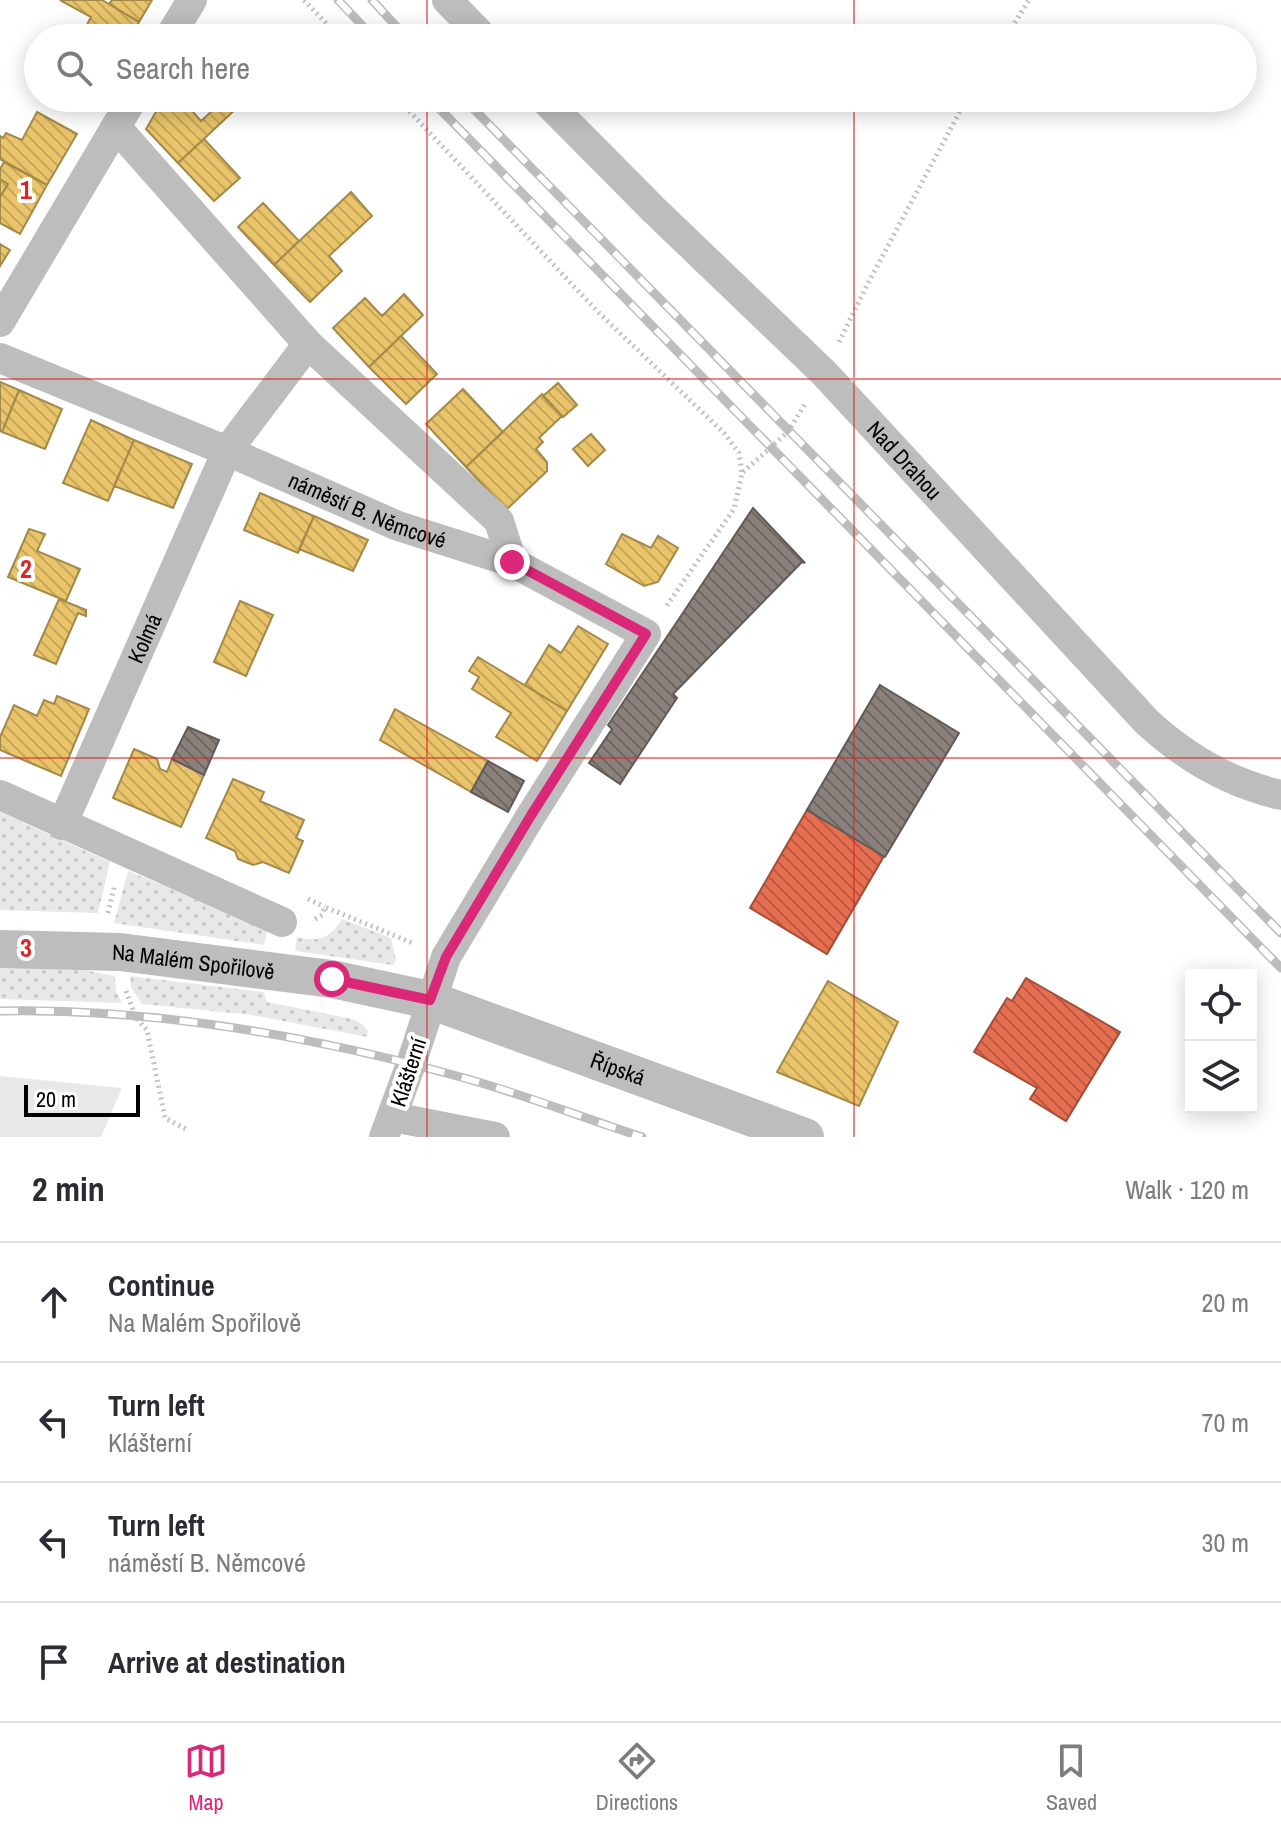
<!DOCTYPE html>
<meta charset="utf-8">
<style>
:root{--surface:#fff;--page:#f2f2f3;--text:#2b2b33;--muted:#7c7c81;--line:#e1e1e2;--accent:#db2777}
body{margin:0;font-family:"Archivo Narrow",sans-serif;background:var(--page);color:var(--text)}
.controls{position:absolute;right:24px;bottom:24px;display:grid;overflow:hidden;border-radius:0px;box-shadow:0 4px 20px #0003}
.controls button{width:72px;height:72px;display:grid;place-items:center;padding:0;border:0;border-bottom:2px solid var(--line);background:var(--surface);color:var(--text);font:40px sans-serif}
.scale{position:absolute;left:24px;bottom:20px;width:116px;box-sizing:border-box;padding-left:8px;border:4px solid #000;border-top:0;font-size:22px;line-height:28px;white-space:nowrap;color:#000;-webkit-text-stroke:6px #fff;paint-order:stroke}
.stop{position:absolute;width:24px;height:24px;margin:-18px;border:6px solid #db2777;border-radius:50%;background:#fff}
.stop.end{background:#db2777;border-color:#fff;box-shadow:0 2px 8px #0008}
.list{margin:0;padding:0;list-style:none}
h2{display:flex;justify-content:space-between;align-items:center;height:104px;margin:0;padding:0 32px;font-size:34px}
h2 small{font-size:26px;font-weight:400;color:var(--muted)}
.list li{display:grid;grid-template-columns:52px 1fr auto;gap:24px;align-items:center;box-sizing:border-box;height:120px;padding:0 32px;border-top:2px solid var(--line)}
.list b{display:block;font-size:30px;white-space:nowrap}
.list p{margin:0;font-size:26px;white-space:nowrap;color:var(--muted)}
.list em{font-size:26px;font-style:normal;color:var(--muted)}
.icon{flex:none;width:44px;height:44px;fill:none;stroke:currentColor;stroke-width:2;stroke-linecap:round;stroke-linejoin:round}
.map{position:relative;flex:none;width:1281px;height:1137px;overflow:hidden}
.search{position:absolute;background:var(--surface);box-shadow:0 4px 20px #0003;left:24px;right:24px;top:24px;height:88px;display:flex;align-items:center;gap:20px;box-sizing:border-box;padding:0 28px;border-radius:44px;color:var(--muted);font-size:30px}
.sheet{height:584px;background:var(--surface)}
nav{display:flex;justify-content:space-around;align-items:center;box-sizing:border-box;height:112px;border-top:2px solid var(--line);background:var(--surface);font-size:22px;color:var(--muted)}
nav a{display:grid;justify-items:center;gap:4px}
nav .on{color:var(--accent)}
.map>svg:first-child{display:block}
.grass{fill:url(#grass-dots)}
.green{fill:#e8e8e8}
.homes{fill:url(#homes-back-hatch);stroke:#a3894a;stroke-width:2}
.shops{fill:url(#shops-back-hatch);stroke:#a24e39;stroke-width:2}
.industry{fill:url(#industry-back-hatch);stroke:#615a57;stroke-width:2}
.lines{fill:none;stroke-linecap:round;stroke-linejoin:round}
.path{stroke:#c2c2c2;stroke-width:5;stroke-dasharray:2 4;stroke-linecap:butt}
.minor{stroke:#bdbdbd;stroke-width:30}
.tertiary{stroke:#bdbdbd;stroke-width:38}
.rail-casing{stroke:#bdbdbd;stroke-width:9}
.rail{stroke:#fff;stroke-width:6;stroke-dasharray:18;stroke-linecap:butt}
.route{stroke:#db2777;stroke-width:10}
.grid{fill:none;stroke:#d62828;stroke-width:2;stroke-opacity:0.55}
.labels{text-anchor:middle;dominant-baseline:central;stroke-width:8;stroke-linejoin:round;paint-order:stroke}
.street-label{font-size:22px;fill:#000;stroke:#fff}
.grid-label{font-size:26px;text-anchor:middle;font-weight:bold;fill:#d62828;stroke:#fff;stroke-width:8;stroke-linejoin:round;paint-order:stroke}
</style>
<div class="map">
<svg width="1281" height="1137" viewBox="0 0 1281 1137">
<defs>
<pattern id="grass-dots" width="8" height="8" patternUnits="userSpaceOnUse" patternTransform="scale(2)"><rect width="8" height="8" fill="#e8e8e8"/><path d="M2 2h.1M6 6h.1" fill="none" stroke="#c5c5c5" stroke-width="1.8" stroke-linecap="round"/></pattern>
<pattern id="homes-back-hatch" width="6" height="6" patternUnits="userSpaceOnUse" patternTransform="scale(2)"><rect width="6" height="6" fill="#e9c46a"/><path d="M-1 5l2 2M0 0l6 6M5-1l2 2" fill="none" stroke="#c6a75a"/></pattern>
<pattern id="shops-back-hatch" width="6" height="6" patternUnits="userSpaceOnUse" patternTransform="scale(2)"><rect width="6" height="6" fill="#e76f51"/><path d="M-1 5l2 2M0 0l6 6M5-1l2 2" fill="none" stroke="#b95941"/></pattern>
<pattern id="industry-back-hatch" width="6" height="6" patternUnits="userSpaceOnUse" patternTransform="scale(2)"><rect width="6" height="6" fill="#8a817c"/><path d="M-1 5l2 2M0 0l6 6M5-1l2 2" fill="none" stroke="#6e6763"/></pattern>
</defs>
<rect width="100%" height="100%" fill="#fff"/>
<path class="grass" d="M0 812 110 862 98 913 0 910Z
M128 871 268 928 264 945 114 923Z
M342 919 391 938 396 960 393 965 295 951 297 937C320 942 328 940 342 919Z
M0 967 84 970 115 976 116 991 122 1003 0 999Z
M130 976 263 992 267 1002 353 1019 362 1024 368 1031 367 1037 252 1015 142 1004 131 987Z"/>
<path class="green" d="M0 1076 122 1088 101 1137H0Z"/>
<path class="homes" d="M60 0H102L139 22 131 38H80L91 17Z
M112 0H152L139 22 109 4Z
M164 98H185L183 101 201 121 225 99 229 103 233 100 239 106 178 163 146 129Z
M37 112 77 134 47 185 0 159V136L3 138 6 133 22 140Z
M204 139 240 178 214 201 178 163Z
M4 162 47 185 20 234 0 223V197L8 184 0 179V169Z
M0 179 8 184 0 197Z
M351 192 372 216 329 256 342 271 310 302 274 265Z
M263 203 299 241 274 265 238 227Z
M0 244 10 250 0 266Z
M404 294 423 315 369 367 333 328 365 298 382 316Z
M401 336 437 374 406 404 369 367Z
M0 382 19 390 2 432 0 431Z
M558 383 577 405 563 417 543 396Z
M463 389 503 432 466 467 426 424Z
M19 390 62 409 45 449 2 432Z
M542 394 562 416 539 438 543 442 536 449 547 462V471L506 510 466 467Z
M91 420 134 440 108 501 63 483Z
M591 434 605 450 588 466 573 449Z
M134 440 192 464 173 508 114 486Z
M260 493 314 516 298 553 244 530Z
M314 516 368 540 353 571 299 549Z
M29 529 45 534 37 551 80 569 66 601 8 577Z
M622 534 651 548 658 536 678 548 658 582 644 586 606 564Z
M59 599 86 610V616L78 613 56 664 34 655Z
M240 601 273 615 246 676 214 662Z
M578 626 608 644 567 711 525 685 549 645 561 653Z
M478 657 567 711 537 761 496 737 511 713 472 689 479 677 469 671Z
M57 696 89 709 61 776 0 750V737L14 705 37 716 44 700 54 704Z
M395 709 488 761 471 792 380 740Z
M134 749 157 759 160 769 167 772 172 759 204 775 181 827 113 798Z
M233 779 264 792 260 801 304 820 296 838 303 841 289 873 263 862 253 865 238 859 235 851 206 838Z
M828 981 898 1022 859 1106 777 1072Z"/>
<path class="shops" d="M807 810 884 856 827 954 750 908Z
M1026 978 1120 1032 1066 1121 1030 1099 1037 1088 974 1052 1007 998 1012 1001Z"/>
<path class="industry" d="M753 508 805 563 802 562 673 694 677 698 620 784 589 763 612 729 608 725Z
M880 685 959 733 885 857 807 810Z
M188 727 219 740 204 775 172 759Z
M488 761 524 781 508 812 471 792Z"/>
<g class="lines">
<path class="path" d="M304 0 340 38
M1005 38 1029 0
M397 98 597 311 724 433 739 453 742 473 734 509 665 608
M839 342 866 287 967 98
M743 472 788 432 805 404
M308 899 325 907
M108 913 115 884
M315 919 322 915 325 907 415 944
M126 991 136 1018 147 1030 165 1118 186 1129"/>
<g class="minor">
<path d="M447 0 484 38"/>
<path d="M169 38 192 0"/>
<path id="s1" d="M543 98 653 209 824 373 1147 722C1186 758 1229 783 1281 795"/>
<path d="M116 127 308 344 499 521 512 562"/>
<path d="M0 322 133 98"/>
<path id="s2" d="M0 358 227 451 398 526 512 562 646 634 530 817 446 957 411 1064 384 1137"/>
<path d="M0 795 282 922"/>
<path id="s3" d="M62 825 227 451 308 344"/>
<path d="M393 1117 495 1137"/>
</g>
<path class="tertiary" id="s4" d="M0 949 120 952 332 979 430 1000 805 1137"/>
<defs>
<path id="rail" d="M338 0 374 38
M372 0 407 38
M429 98 1281 968
M463 98 1281 933
M0 1011C152 1008 311 1036 457 1076 520 1093 581 1117 642 1137"/>
</defs>
<use href="#rail" class="rail-casing"/>
<use href="#rail" class="rail"/>
</g>
<g class="lines">
<path class="route" d="M332 979 430 1000 446 957 530 817 646 634 512 562"/>
</g>
<path class="grid" d="M427 0V38M854 0V38M427 98V1137M854 98V1137M0 379H1281M0 758H1281"/>
<g class="labels">
<g class="street-label">
<text stroke="none"><textPath href="#s1" startOffset="512">Nad Drahou</textPath></text>
<text stroke="none"><textPath href="#s2" startOffset="398">náměstí B. Němcové</textPath></text>
<text stroke="none"><textPath href="#s3" startOffset="204">Kolmá</textPath></text>
<text stroke="none"><textPath href="#s4" startOffset="194">Na Malém Spořilově</textPath></text>
<text stroke="none"><textPath href="#s4" startOffset="634">Řípská</textPath></text>
<text transform="translate(408 1072) rotate(-72)">Klášterní</text>
</g>
</g>
<g class="grid-label">
<text x="26" y="199">1</text>
<text x="26" y="578">2</text>
<text x="26" y="957">3</text>
</g>
</svg>
<div class="controls">
<button><svg class="icon" aria-label="locate" viewBox="0 0 24 24"><circle cx="12" cy="12" r="6"/><path d="M12 2v4M12 18v4M2 12h4M18 12h4"/></svg></button>
<button><svg class="icon" aria-label="layers" viewBox="0 0 24 24"><path d="M12 4l9 5-9 5-9-5zM3 14l9 5 9-5"/></svg></button>
</div>
<div class="scale">20 m</div>
<div class="stop" style="left:332px;top:979px"></div>
<div class="stop end" style="left:512px;top:562px"></div>
<div class="search"><svg class="icon" aria-label="search" viewBox="0 0 24 24"><circle cx="10" cy="10" r="6"/><path d="M15 15l6 6"/></svg>Search here</div>
</div>
<section class="sheet">
<h2>2 min<small>Walk · 120 m</small></h2>
<ul class="list">
<li><svg class="icon" aria-label="ahead" viewBox="0 0 24 24"><path d="M12 20V5M6 11l6-6 6 6"/></svg><div><b>Continue</b><p>Na Malém Spořilově</p></div><em>20 m</em></li>
<li><svg class="icon" aria-label="left" viewBox="0 0 24 24"><path d="M17 20v-9H6M10 6l-5 5 5 5"/></svg><div><b>Turn left</b><p>Klášterní</p></div><em>70 m</em></li>
<li><svg class="icon" aria-label="left" viewBox="0 0 24 24"><path d="M17 20v-9H6M10 6l-5 5 5 5"/></svg><div><b>Turn left</b><p>náměstí B. Němcové</p></div><em>30 m</em></li>
<li><svg class="icon" aria-label="arrive" viewBox="0 0 24 24"><path d="M6 21V4h12l-3 4 3 4H6"/></svg><div><b>Arrive at destination</b></div></li>
</ul>
</section>
<nav>
<a class="on"><svg class="icon" aria-label="map" viewBox="0 0 24 24"><path d="M3 6l6-2 6 2 6-2v14l-6 2-6-2-6 2zM9 4v14M15 6v14"/></svg>Map</a>
<a><svg class="icon" aria-label="directions" viewBox="0 0 24 24"><path d="M12 3l9 9-9 9-9-9zM9 14v-3h6M13 9l2 2-2 2"/></svg>Directions</a>
<a><svg class="icon" aria-label="saved" viewBox="0 0 24 24"><path d="M7 4h10v16l-5-4-5 4z"/></svg>Saved</a>
</nav>
